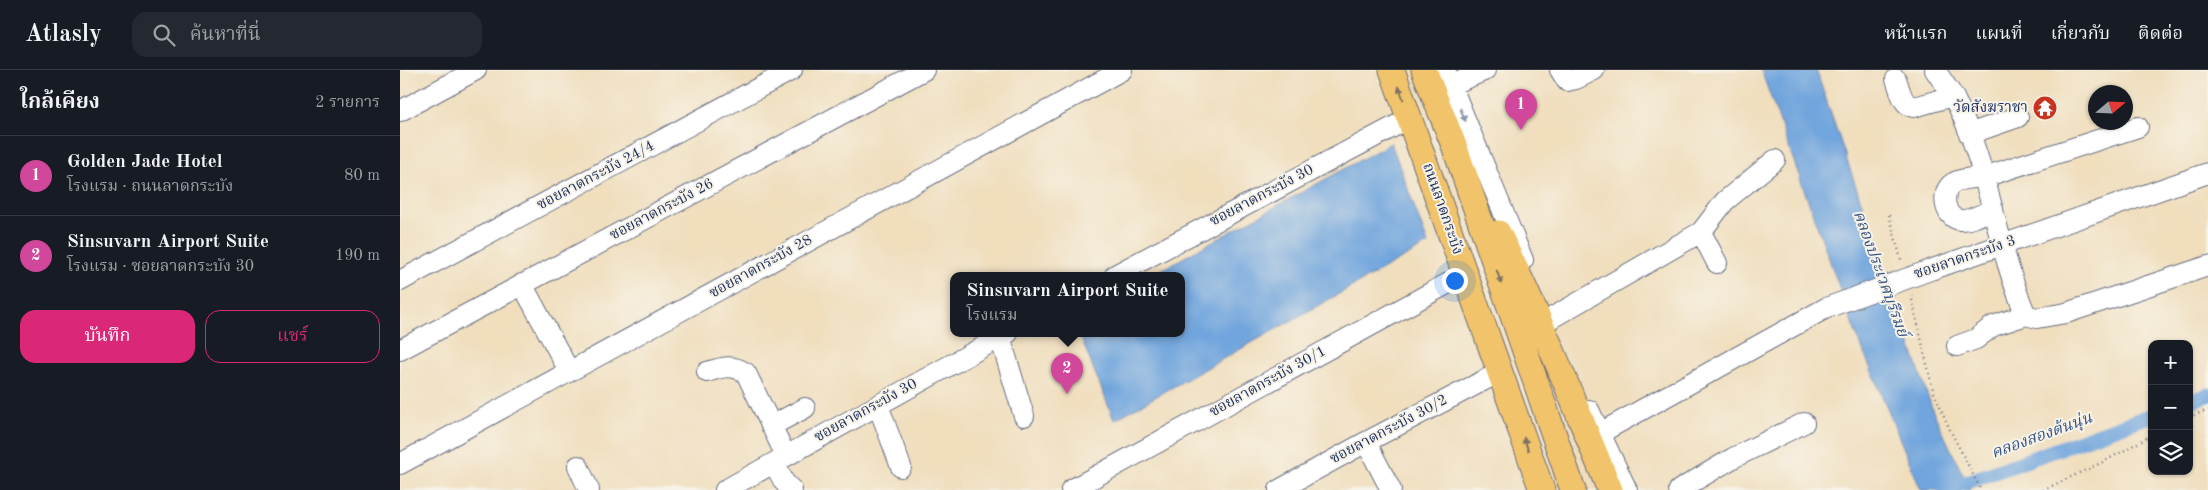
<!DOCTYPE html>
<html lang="th">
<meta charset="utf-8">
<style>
:root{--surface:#171b24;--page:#242831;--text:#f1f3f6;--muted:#9ea1a6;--line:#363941;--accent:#db2777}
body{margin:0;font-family:"Old Standard TT","Noto Serif Thai",serif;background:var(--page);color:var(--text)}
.controls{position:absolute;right:15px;bottom:15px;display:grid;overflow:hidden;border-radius:10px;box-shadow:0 1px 4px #0004}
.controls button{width:45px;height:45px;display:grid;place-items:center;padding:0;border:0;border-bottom:1px solid var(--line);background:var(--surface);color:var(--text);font:25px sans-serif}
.compass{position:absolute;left:1688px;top:15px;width:45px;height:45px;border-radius:50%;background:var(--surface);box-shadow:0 1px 4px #0004;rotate:71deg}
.you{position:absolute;left:1054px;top:210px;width:18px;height:18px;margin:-12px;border:4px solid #fff;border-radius:50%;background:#1a73e8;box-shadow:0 0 0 8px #1a73e833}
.badge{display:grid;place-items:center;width:32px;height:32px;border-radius:50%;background:var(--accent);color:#fff;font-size:16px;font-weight:700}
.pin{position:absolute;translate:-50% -41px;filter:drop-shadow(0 1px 2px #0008)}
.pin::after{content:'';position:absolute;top:26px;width:18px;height:15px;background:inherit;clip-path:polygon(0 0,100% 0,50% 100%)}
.popup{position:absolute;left:550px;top:202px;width:235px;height:65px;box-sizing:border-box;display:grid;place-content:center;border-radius:10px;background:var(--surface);filter:drop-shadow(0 1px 4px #0005);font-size:16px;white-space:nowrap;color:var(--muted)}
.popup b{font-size:19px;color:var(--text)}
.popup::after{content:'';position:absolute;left:50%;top:100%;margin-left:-10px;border:10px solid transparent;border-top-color:var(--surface)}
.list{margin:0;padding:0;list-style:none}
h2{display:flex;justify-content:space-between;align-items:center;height:65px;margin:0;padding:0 20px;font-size:21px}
h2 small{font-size:16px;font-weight:400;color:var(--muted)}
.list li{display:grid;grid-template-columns:32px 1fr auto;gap:15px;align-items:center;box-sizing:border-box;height:80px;padding:0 20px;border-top:1px solid var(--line)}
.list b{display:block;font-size:19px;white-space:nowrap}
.list p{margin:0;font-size:16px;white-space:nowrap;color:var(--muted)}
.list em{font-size:16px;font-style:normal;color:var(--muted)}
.actions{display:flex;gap:10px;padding:15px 20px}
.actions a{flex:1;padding:11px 0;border:1px solid var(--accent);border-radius:15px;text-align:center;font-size:18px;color:var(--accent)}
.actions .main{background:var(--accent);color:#fff}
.icon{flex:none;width:28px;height:28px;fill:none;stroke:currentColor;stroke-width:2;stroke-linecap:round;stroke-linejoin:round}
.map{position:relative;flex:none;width:1808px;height:420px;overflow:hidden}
header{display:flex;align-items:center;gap:30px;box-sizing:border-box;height:70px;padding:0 25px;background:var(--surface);border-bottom:1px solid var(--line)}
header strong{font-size:24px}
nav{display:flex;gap:28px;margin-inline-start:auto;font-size:18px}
.search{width:350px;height:45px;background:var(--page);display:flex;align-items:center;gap:12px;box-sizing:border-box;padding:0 18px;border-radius:15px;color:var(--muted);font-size:19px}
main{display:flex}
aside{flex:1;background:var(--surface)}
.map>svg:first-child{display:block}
.water{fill:#71a5dd;stroke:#466a9e}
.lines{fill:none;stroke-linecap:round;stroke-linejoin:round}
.canal{stroke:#71a5dd;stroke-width:15}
.minor-casing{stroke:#666c7f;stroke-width:22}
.major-casing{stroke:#666c7f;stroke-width:27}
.path{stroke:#666c7f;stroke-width:2.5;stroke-dasharray:1 4;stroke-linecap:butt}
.minor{stroke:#fff;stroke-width:20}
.major{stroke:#f1c36a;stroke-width:25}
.minor-bridge-casing{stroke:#666c7f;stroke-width:22;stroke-linecap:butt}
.minor-bridge{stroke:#fff;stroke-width:20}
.oneway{fill:#7b7263}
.oneway2{fill:#8d97ae}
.labels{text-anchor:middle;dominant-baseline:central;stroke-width:4;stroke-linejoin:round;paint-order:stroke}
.poi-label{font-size:15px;fill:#1b2f5e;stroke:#f7f3e8;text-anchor:end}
.street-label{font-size:15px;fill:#1b2f5e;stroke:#f7f3e8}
.water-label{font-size:16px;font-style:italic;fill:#355284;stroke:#f7f3e8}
</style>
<header>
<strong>Atlasly</strong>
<div class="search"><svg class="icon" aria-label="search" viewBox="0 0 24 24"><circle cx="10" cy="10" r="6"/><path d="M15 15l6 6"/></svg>ค้นหาที่นี่</div>
<nav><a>หน้าแรก</a><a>แผนที่</a><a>เกี่ยวกับ</a><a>ติดต่อ</a></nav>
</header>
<main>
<aside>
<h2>ใกล้เคียง<small>2 รายการ</small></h2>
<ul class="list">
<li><span class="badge" style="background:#d1479c">1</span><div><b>Golden Jade Hotel</b><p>โรงแรม · ถนนลาดกระบัง</p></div><em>80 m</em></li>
<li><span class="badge" style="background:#d1479c">2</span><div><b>Sinsuvarn Airport Suite</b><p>โรงแรม · ซอยลาดกระบัง 30</p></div><em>190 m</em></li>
</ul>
<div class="actions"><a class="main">บันทึก</a><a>แชร์</a></div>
</aside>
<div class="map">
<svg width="1808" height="420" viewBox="0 0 1808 420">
<rect width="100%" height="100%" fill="#f7f3e8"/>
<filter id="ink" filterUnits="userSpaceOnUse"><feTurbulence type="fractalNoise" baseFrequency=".02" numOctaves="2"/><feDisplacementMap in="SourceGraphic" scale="10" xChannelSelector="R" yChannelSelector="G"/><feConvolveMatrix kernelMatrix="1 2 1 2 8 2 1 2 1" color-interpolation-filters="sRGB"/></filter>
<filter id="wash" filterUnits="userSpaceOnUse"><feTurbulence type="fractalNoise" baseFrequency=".0096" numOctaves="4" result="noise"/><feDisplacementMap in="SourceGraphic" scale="20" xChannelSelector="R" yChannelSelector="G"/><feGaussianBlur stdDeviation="1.12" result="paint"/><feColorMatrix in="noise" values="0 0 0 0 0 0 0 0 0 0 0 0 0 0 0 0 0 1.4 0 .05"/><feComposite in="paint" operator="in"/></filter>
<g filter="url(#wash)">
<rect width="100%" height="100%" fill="#f0debd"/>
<path class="water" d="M1361 0H1416L1533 341 1570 420H1521L1455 261Z
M991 73 1028 174 714 350 679 263H781V205H752Z"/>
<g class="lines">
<path class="canal" d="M1789 332 1808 325
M1545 420 1752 345"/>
</g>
</g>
<g filter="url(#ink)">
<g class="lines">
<defs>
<path id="minor" d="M1045 0 1123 190
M1160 0 1167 11 1176 9 1194 0
M1535 0 1553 26
M1496 9C1500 19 1502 36 1514 37L1553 26C1589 94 1595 174 1626 245L1637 248 1666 243 1808 196
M1050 15 1086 0
M0 41 76 0
M1569 64 1618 47
M1593 139C1584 143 1571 151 1560 150 1544 148 1540 121 1553 113 1561 108 1574 108 1584 107L1738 57
M1301 162 1317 193
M1533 199 1808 103
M715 205 1010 48
M0 211 392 0
M122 214 169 301
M1148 250 1301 162 1325 131 1375 90
M600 267 624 346
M1557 276 1576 269 1593 256 1626 245
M0 280 524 0
M307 302C323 297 332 294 346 303L386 386
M478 335 501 397
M1189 340 1227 420
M371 356 405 338
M1200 363 1426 238
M966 372 991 420
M374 393 384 412 392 420
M0 394 722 0
M178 396 189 420
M325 420 608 263
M671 420 1065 204
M879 420 966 372 1100 302
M1279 420 1333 388 1404 353"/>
<path id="major" d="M992 0 1142 420
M1024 0 1055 78 1173 420
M1098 163C1140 246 1174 334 1210 420"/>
</defs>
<use href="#minor" class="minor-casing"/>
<use href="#major" class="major-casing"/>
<path class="path" d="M1489 145 1502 193
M1511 225 1533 320 1550 360 1581 420
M1789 347 1808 340
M1643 420 1705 391 1752 365"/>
<use href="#minor" class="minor"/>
<use href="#major" class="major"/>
<defs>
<path id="minor-bridge" d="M1426 238 1533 199"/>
</defs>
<use href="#minor-bridge" class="minor-bridge-casing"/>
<use href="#minor-bridge" class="minor-bridge"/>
</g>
<defs><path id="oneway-solid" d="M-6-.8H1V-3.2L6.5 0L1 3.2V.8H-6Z" transform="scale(1.25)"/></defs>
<g class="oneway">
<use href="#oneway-solid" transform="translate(1001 23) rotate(-110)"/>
<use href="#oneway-solid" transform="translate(1099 207) rotate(71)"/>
<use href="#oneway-solid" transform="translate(1126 374) rotate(-110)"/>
</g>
<use class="oneway2" href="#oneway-solid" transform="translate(1063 45) rotate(67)"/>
</g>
<defs>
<symbol id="temple-disc" viewBox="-11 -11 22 22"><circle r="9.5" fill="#c8321e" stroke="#f7f3e8"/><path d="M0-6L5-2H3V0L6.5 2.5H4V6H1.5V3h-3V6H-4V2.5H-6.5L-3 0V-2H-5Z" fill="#fff"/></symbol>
</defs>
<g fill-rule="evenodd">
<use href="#temple-disc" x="1631" y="24" width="28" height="28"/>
</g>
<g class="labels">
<g class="poi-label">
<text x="1628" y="38">วัดสังฆราชา</text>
</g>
<g class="street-label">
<text transform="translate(196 106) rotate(-28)">ซอยลาดกระบัง 24/4</text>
<text transform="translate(862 126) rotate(-28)">ซอยลาดกระบัง 30</text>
<text transform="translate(1042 139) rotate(71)">ถนนลาดกระบัง</text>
<text transform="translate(262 140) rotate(-28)">ซอยลาดกระบัง 26</text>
<text transform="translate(1565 188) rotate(-19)">ซอยลาดกระบัง 3</text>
<text transform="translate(361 197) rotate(-29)">ซอยลาดกระบัง 28</text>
<text transform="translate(868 312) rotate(-29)">ซอยลาดกระบัง 30/1</text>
<text transform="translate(466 341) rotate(-29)">ซอยลาดกระบัง 30</text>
<text transform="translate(989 360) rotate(-28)">ซอยลาดกระบัง 30/2</text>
</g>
<g class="water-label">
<text transform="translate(1480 204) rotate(70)">คลองประเวศบุรีรมย์</text>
<text transform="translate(1642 366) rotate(-20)">คลองสองต้นนุ่น</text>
</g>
</g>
</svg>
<div class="controls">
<button>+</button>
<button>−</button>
<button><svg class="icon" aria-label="layers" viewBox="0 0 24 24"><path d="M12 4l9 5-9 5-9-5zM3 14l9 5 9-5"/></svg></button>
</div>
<svg class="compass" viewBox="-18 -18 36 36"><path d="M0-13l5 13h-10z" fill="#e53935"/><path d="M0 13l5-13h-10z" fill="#9ea1a6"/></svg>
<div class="you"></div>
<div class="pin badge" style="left:1121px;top:60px;background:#d1479c">1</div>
<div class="pin badge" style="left:667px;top:324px;background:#d1479c">2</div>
<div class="popup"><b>Sinsuvarn Airport Suite</b>โรงแรม</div>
</div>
</main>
